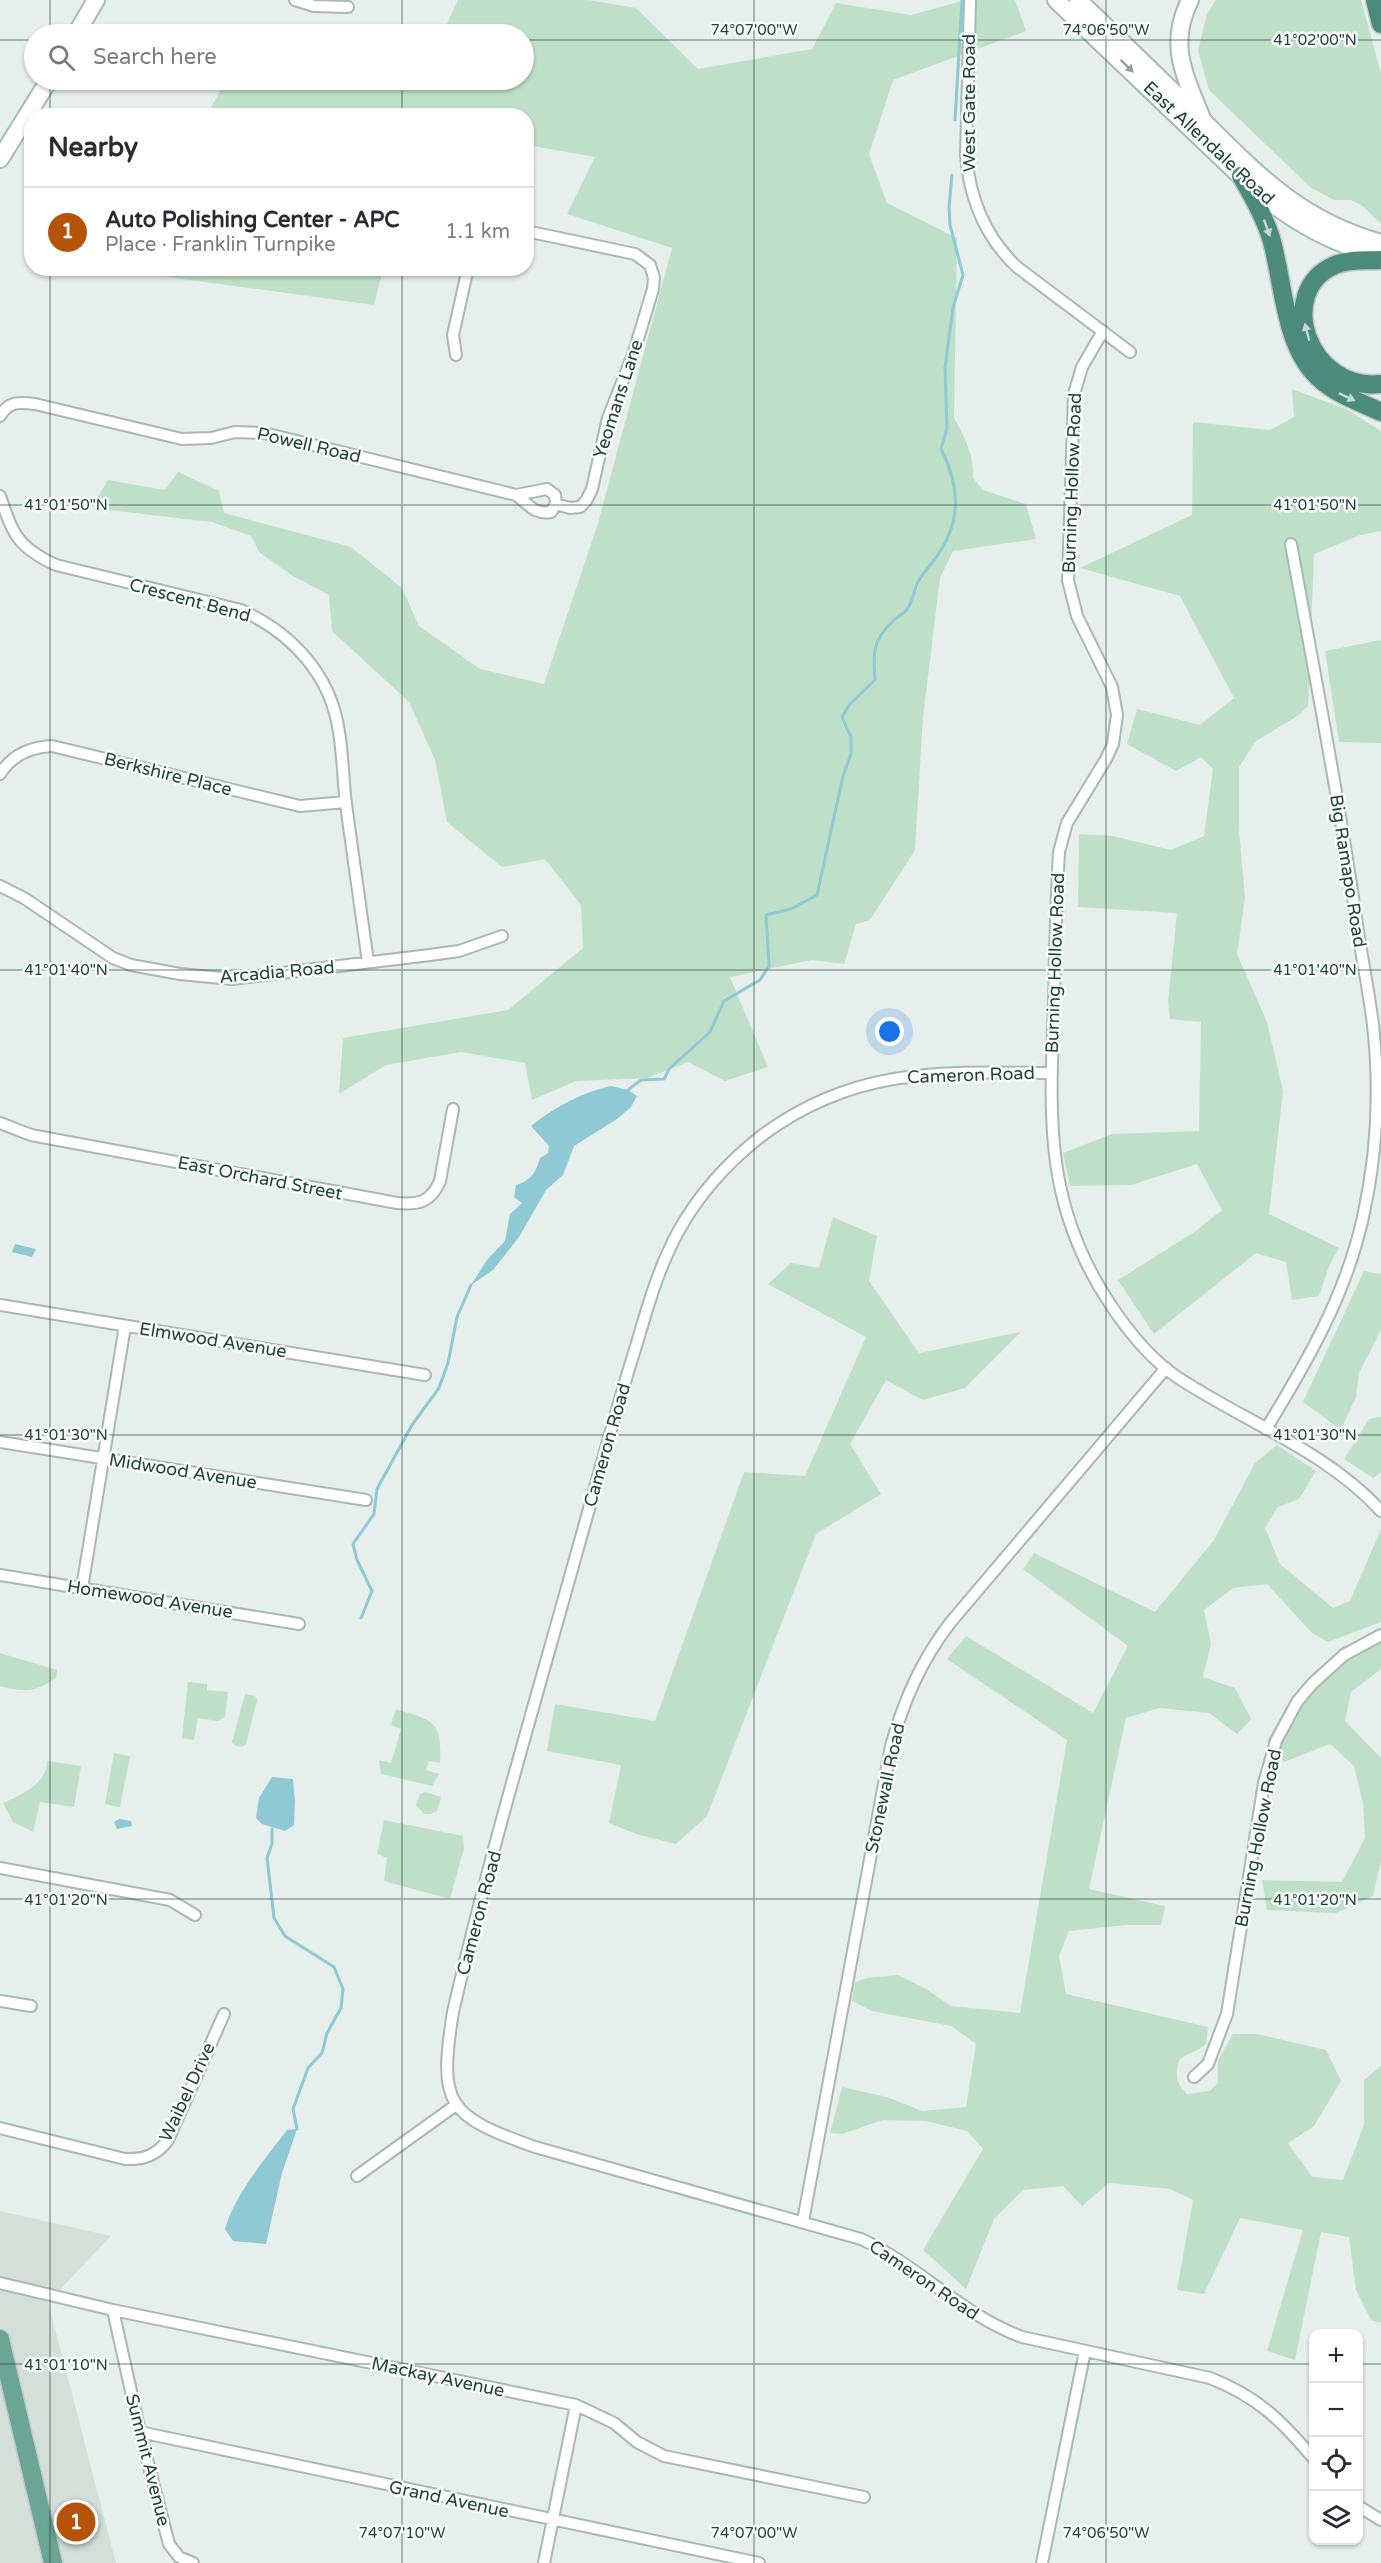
<!DOCTYPE html>
<meta charset="utf-8">
<style>
:root{--surface:#fff;--page:#f2f2f3;--text:#2b2b33;--muted:#7c7c81;--line:#e1e1e2;--accent:#b45309}
body{margin:0;font-family:"Varela Round",sans-serif;background:var(--page);color:var(--text)}
.controls{position:absolute;right:18px;bottom:18px;display:grid;overflow:hidden;border-radius:12px;box-shadow:0 2px 4px #0004}
.controls button{width:54px;height:54px;display:grid;place-items:center;padding:0;border:0;border-bottom:2px solid var(--line);background:var(--surface);color:var(--text);font:30px sans-serif}
.you{position:absolute;left:890px;top:1032px;width:21px;height:21px;margin:-15px;border:4px solid #fff;border-radius:50%;background:#1a73e8;box-shadow:0 0 0 9px #1a73e833}
.badge{display:grid;place-items:center;width:39px;height:39px;border-radius:50%;background:var(--accent);color:#fff;font-size:20px;font-weight:700}
.pin{position:absolute;translate:-50% -50%;border:3px solid #fff;box-shadow:0 2px 6px #0006}
.list{margin:0;padding:0;list-style:none}
h2{display:flex;justify-content:space-between;align-items:center;height:78px;margin:0;padding:0 24px;font-size:26px}
h2 small{font-size:20px;font-weight:400;color:var(--muted)}
.list li{display:grid;grid-template-columns:39px 1fr auto;gap:18px;align-items:center;box-sizing:border-box;height:90px;padding:0 24px;border-top:2px solid var(--line)}
.list b{display:block;font-size:22px;white-space:nowrap}
.list p{margin:0;font-size:20px;white-space:nowrap;color:var(--muted)}
.list em{font-size:20px;font-style:normal;color:var(--muted)}
.icon{flex:none;width:33px;height:33px;fill:none;stroke:currentColor;stroke-width:2;stroke-linecap:round;stroke-linejoin:round}
.map{position:relative;flex:none;width:1381px;height:2563px;overflow:hidden}
.search{position:absolute;background:var(--surface);box-shadow:0 2px 4px #0004;left:24px;top:24px;width:510px;height:66px;display:flex;align-items:center;gap:15px;box-sizing:border-box;padding:0 21px;border-radius:33px;color:var(--muted);font-size:22px}
.panel{position:absolute;background:var(--surface);box-shadow:0 2px 4px #0004;left:24px;top:108px;width:510px;height:168px;border-radius:24px}
.map>svg:first-child{display:block}
.built{fill:#d4dfda}
.green{fill:#bfe0c8}
.water{fill:#8ec9d4}
.lines{fill:none;stroke-linecap:round;stroke-linejoin:round}
.stream{stroke:#8ec9d4;stroke-width:3}
.minor-casing{stroke:#a8b8b2;stroke-width:14}
.secondary-casing{stroke:#a4bbb3;stroke-width:20}
.primary-casing{stroke:#c2cac8;stroke-width:21}
.trunk-casing{stroke:#c2cac8;stroke-width:21}
.minor{stroke:#fff;stroke-width:10}
.secondary{stroke:#fff;stroke-width:16}
.primary{stroke:#6aa596;stroke-width:18}
.trunk{stroke:#4c8a7c;stroke-width:18}
.oneway{fill:#92a09c}
.oneway2{fill:#c4d9d4}
.ticks{fill:none;stroke:#24423a;stroke-width:1.5;stroke-opacity:0.45}
.labels{text-anchor:middle;dominant-baseline:central;stroke-width:5;stroke-linejoin:round;paint-order:stroke}
.street-label{font-size:18px;fill:#24423a;stroke:#f7fbf9}
.ticks-label{font-size:15px;text-anchor:middle;fill:#24423a;stroke:#f7fbf9;stroke-width:5;stroke-linejoin:round;paint-order:stroke}
</style>
<div class="map">
<svg width="1381" height="2563" viewBox="0 0 1381 2563">
<rect width="100%" height="100%" fill="#e6efeb"/>
<path class="built" d="M0 2211 111 2236 48 2302 116 2563H0Z"/>
<path class="green" d="M458 0H588L636 8 698 69 812 49 836 3 911 15 966 0H1015L1026 31 893 80 869 154 887 203 957 238 954 418C964 435 975 458 973 478L983 490 1026 504 1036 539 953 551 940 578 923 717 915 850 870 920 856 924 844 964 812 960 730 977 768 1067 725 1081 688 1062 647 1078 576 1081 532 1100 525 1063 461 1052 386 1065 339 1094 343 1038 508 1010 583 948 581 905 545 859 502 867 447 822 435 760 409 702 332 631 329 595 293 576 260 553 251 536 212 522 100 509 96 500 108 480 165 490 178 472 219 491 224 513 351 547 402 588 419 626 480 669 544 684 598 523 672 248 567 214 595 157 527 145 526 116 207 115 226 80H524V34H442Z
M1216 0H1361L1381 73V224L1363 206 1351 200H1334L1310 187 1209 90 1198 51 1207 14Z
M126 269V268L383 269 374 305 125 271Z
M1292 389 1348 410 1381 431V531L1360 535 1314 554 1308 706 1299 715 1256 741 1239 767V830L1245 898 1237 954 1267 1022 1283 1091 1269 1214 1339 1248 1329 1266 1319 1296 1292 1300 1286 1262 1256 1253 1154 1334 1118 1280 1193 1233 1222 1210 1197 1164 1131 1185 1070 1186 1063 1153 1112 1134 1199 1131 1201 1022 1170 1019 1168 1002 1177 913 1078 907 1079 834 1113 836 1171 850 1204 836 1213 769 1201 757 1176 771 1127 744 1137 709 1200 725 1234 698 1180 596 1080 568 1192 515 1193 422 1270 430 1294 417Z
M1381 640V743L1339 742 1325 651Z
M833 1217 877 1236 869 1281 919 1353 1021 1332 965 1388 923 1400 886 1380 850 1444 881 1494 816 1534 707 1816 676 1844 636 1834 609 1823 621 1765 547 1751 555 1704 655 1721 744 1472 805 1476 866 1337 768 1284 791 1263 819 1268Z
M1364 1271 1381 1274V1330L1359 1373 1356 1397 1341 1430 1303 1402Z
M1381 1417V1472L1373 1478 1344 1459 1369 1419Z
M1277 1445 1316 1471 1299 1499 1278 1507 1265 1528 1280 1564 1333 1608 1350 1601 1381 1529V1622L1328 1642 1312 1633 1267 1584 1233 1588 1204 1610 1211 1644 1203 1677 1235 1688 1251 1719 1237 1734 1209 1713 1160 1708 1126 1718 1089 1889 1165 1906 1161 1925H1125L1069 1931 1059 1956 1066 1994 1208 2027 1206 2044C1197 2052 1187 2053 1179 2060 1175 2075 1176 2083 1187 2094L1210 2091 1218 2083V2060L1233 2034H1257L1326 2050 1341 2081 1314 2126 1288 2143 1312 2177 1343 2180 1364 2125V2080L1381 2066V2323L1371 2320 1356 2290 1349 2237 1321 2232 1295 2360 1267 2351 1303 2230 1240 2218 1204 2294 1177 2290 1193 2200 1170 2189 1109 2183 1082 2206 1063 2186 1023 2190 994 2219 966 2289 923 2250 983 2149 967 2131 926 2121 883 2120 842 2134 830 2133 842 2087 887 2097 922 2111 966 2107 976 2044 951 2026 872 2011 852 2001 855 1982 867 1978 898 1975 926 1989 951 2006 1020 2013 1067 1740 947 1659 966 1636 1093 1713 1128 1646 1023 1569 1034 1553 1155 1612 1214 1540 1255 1463Z
M1381 1640V1669L1351 1692 1345 1721 1381 1758V1861L1373 1896 1336 1913 1267 1910 1262 1880 1342 1882 1365 1838 1363 1803 1354 1766 1330 1744 1284 1762 1267 1741 1292 1697 1343 1646Z
M0 1653 57 1670 56 1678C34 1693 25 1692 0 1686Z
M188 1682 207 1684V1690L228 1692 225 1717 218 1721 198 1718 194 1740 182 1738Z
M245 1694 255 1696 257 1700 246 1744 242 1747 236 1746 232 1742Z
M396 1709C434 1721 442 1720 440 1763L429 1761 426 1770 439 1774 432 1786 381 1774 379 1760 391 1763 401 1729 391 1725Z
M114 1753 130 1756 120 1807 105 1804Z
M47 1761 81 1766 74 1807 40 1802 33 1832 13 1822 3 1803C21 1795 47 1784 47 1761Z
M425 1792 441 1797 437 1811 430 1814H424L416 1805 420 1794Z
M384 1820 463 1836 464 1848 450 1899 384 1881 387 1858 377 1854Z"/>
<path class="water" d="M611 1086 628 1090 637 1096 631 1107 617 1119 574 1146 563 1175 546 1190 519 1237 493 1270 471 1285 487 1260 505 1241 510 1214 522 1203 514 1197 516 1185C531 1181 536 1172 540 1158L548 1153 549 1146 531 1126C553 1108 583 1092 611 1086Z
M15 1244 36 1249 32 1257 12 1252Z
M272 1777 293 1779 295 1801 294 1825 285 1831 262 1824 256 1818 259 1798Z
M119 1819 131 1821 132 1826 117 1829 114 1822Z
M297 2129 282 2173 266 2244 233 2241 225 2229C236 2192 264 2161 287 2130Z"/>
<g class="lines">
<path class="stream" d="M955 120 962 0
M628 1090 641 1080 664 1079 669 1069 710 1032 724 1001 760 980 769 966 766 915 791 909 817 895 843 776 851 754V737L842 717 850 704 875 680C873 653 872 641 893 621 897 617 903 614 907 609 913 602 914 588 919 580 926 569 935 560 941 550 962 517 958 482 941 449L947 428 945 368 949 338 953 307 963 275 950 225 949 207 952 175
M361 1618 372 1591 357 1560 353 1544 374 1514 377 1489 412 1425 439 1388 448 1363 457 1317 471 1285
M272 1829V1844L267 1858 274 1918 285 1936 334 1967 343 1989 341 2008 327 2033 322 2053 308 2068 293 2109 297 2129"/>
<defs>
<path id="minor" d="M295 0 314 6 348 7
M970 0 966 156C970 200 985 237 1017 267L1130 352
M526 231 635 254 650 265 654 278 653 289 634 352 608 418 592 489 586 501 580 507 570 508 556 504
M1103 331 1082 367 1074 394 1068 580 1077 616 1112 687 1117 715 1113 744 1106 759 1067 823 1059 852C1056 902 1055 952 1054 1002 1050 1116 1043 1203 1110 1304 1128 1331 1149 1358 1177 1377 1245 1422 1325 1450 1381 1511
M456 355 453 335 468 268
M0 416C9 401 19 402 35 404L182 439 211 438 235 432 264 433 516 495C529 504 534 515 551 512L556 504 555 495 547 489 516 495
M0 496C13 534 17 547 56 565L241 610C292 633 331 675 339 732 343 756 343 780 346 804 353 857 361 910 368 962
M0 774C12 755 30 747 52 746L300 806 346 802
M0 886 24 898 113 958 131 965 180 974 232 979 430 955 459 951 502 936
M1051 1073C943 1072 857 1066 764 1134 730 1160 699 1194 678 1232 659 1267 648 1305 637 1343 618 1403 602 1463 585 1523 540 1686 491 1848 453 2012 438 2105 447 2116 535 2147L861 2239C919 2266 962 2315 1022 2337L1210 2378C1258 2397 1281 2420 1314 2459
M0 1123 31 1135 397 1203C419 1205 431 1202 440 1181L453 1109
M0 1305 425 1375
M1266 1429C1307 1362 1346 1295 1363 1217 1377 1155 1380 1088 1373 1025 1369 992 1362 959 1357 925 1339 798 1314 671 1291 544
M0 1442 366 1500
M0 1575 299 1624
M82 1588 125 1326
M0 1868 170 1900 195 1915
M0 2001 31 2006
M1194 2077 1208 2064 1227 2014 1264 1783 1276 1741 1297 1702 1312 1684 1344 1655 1381 1635
M0 2128 125 2159C144 2160 157 2155 168 2140L224 2014
M357 2176 456 2105
M803 2221 891 1746C904 1700 921 1661 950 1623L1166 1368
M0 2283 113 2310 576 2405 614 2423 637 2442 664 2456 864 2497
M113 2310 140 2432 169 2544 179 2557 193 2563
M140 2432 759 2563
M1358 2506 1381 2520
M544 2563 576 2405
M1042 2563 1085 2351"/>
<path id="secondary" d="M1056 0 1253 188C1291 221 1332 244 1381 256
M1078 0C1119 39 1159 78 1200 118 1258 175 1299 220 1381 243
M1190 0C1168 44 1184 74 1201 116
M76 34 96 0
M0 159 49 80"/>
<path id="primary" d="M0 2339 53 2563"/>
<path id="trunk" d="M1375 0 1381 24
M1241 176C1253 196 1264 216 1271 238 1283 279 1284 341 1314 373 1331 393 1358 401 1381 412
M1381 260C1366 261 1349 259 1335 265 1274 291 1308 392 1381 384"/>
</defs>
<use href="#minor" class="minor-casing"/>
<use href="#secondary" class="secondary-casing"/>
<use href="#primary" class="primary-casing"/>
<use href="#trunk" class="trunk-casing"/>
<use href="#minor" class="minor"/>
<use href="#secondary" class="secondary"/>
<use href="#primary" class="primary"/>
<use href="#trunk" class="trunk"/>
</g>
<defs><path id="oneway-solid" d="M-6-.8H1V-3.2L6.5 0L1 3.2V.8H-6Z" transform="scale(1.5)"/></defs>
<use class="oneway" href="#oneway-solid" transform="translate(1127 66) rotate(44)"/>
<g class="oneway2">
<use href="#oneway-solid" transform="translate(1267 228) rotate(70)"/>
<use href="#oneway-solid" transform="translate(1307 332) rotate(-105)"/>
<use href="#oneway-solid" transform="translate(1347 397) rotate(25)"/>
</g>
<path class="ticks" d="M50 0V34M402 0V34M754 0V2563M1106 0V2563M0 40H34M524 40H1381M50 80V116M402 80V116M50 268V2563M402 268V2563M0 505H1381M0 970H1381M0 1435H1381M0 1899H1381M0 2364H1314M1358 2364H1381"/>
<g class="labels">
<g class="street-label">
<text transform="translate(969 103) rotate(-90)">West Gate Road</text>
<text transform="translate(1209 143) rotate(43)">East Allendale Road</text>
<text transform="translate(618 399) rotate(-72)">Yeomans Lane</text>
<text transform="translate(309 445) rotate(13)">Powell Road</text>
<text transform="translate(1072 483) rotate(-88)">Burning Hollow Road</text>
<text transform="translate(190 600) rotate(15)">Crescent Bend</text>
<text transform="translate(168 774) rotate(14)">Berkshire Place</text>
<text transform="translate(1348 871) rotate(81)">Big Ramapo Road</text>
<text transform="translate(1055 963) rotate(-88)">Burning Hollow Road</text>
<text transform="translate(277 972) rotate(-5)">Arcadia Road</text>
<text transform="translate(971 1075) rotate(-2)">Cameron Road</text>
<text transform="translate(260 1178) rotate(11)">East Orchard Street</text>
<text transform="translate(213 1340) rotate(9)">Elmwood Avenue</text>
<text transform="translate(607 1445) rotate(-74)">Cameron Road</text>
<text transform="translate(183 1471) rotate(9)">Midwood Avenue</text>
<text transform="translate(150 1599) rotate(9)">Homewood Avenue</text>
<text transform="translate(885 1788) rotate(-78)">Stonewall Road</text>
<text transform="translate(1258 1838) rotate(-79)">Burning Hollow Road</text>
<text transform="translate(479 1913) rotate(-75)">Cameron Road</text>
<text transform="translate(187 2092) rotate(-65)">Waibel Drive</text>
<text transform="translate(924 2280) rotate(34)">Cameron Road</text>
<text transform="translate(438 2377) rotate(12)">Mackay Avenue</text>
<text transform="translate(148 2460) rotate(76)">Summit Avenue</text>
<text transform="translate(449 2499) rotate(12)">Grand Avenue</text>
</g>
</g>
<g class="ticks-label">
<text x="754" y="35">74°07'00"W</text>
<text x="1106" y="35">74°06'50"W</text>
<text x="1315" y="45">41°02'00"N</text>
<text x="66" y="510">41°01'50"N</text>
<text x="1315" y="510">41°01'50"N</text>
<text x="66" y="975">41°01'40"N</text>
<text x="1315" y="975">41°01'40"N</text>
<text x="66" y="1440">41°01'30"N</text>
<text x="1315" y="1440">41°01'30"N</text>
<text x="66" y="1905">41°01'20"N</text>
<text x="1315" y="1905">41°01'20"N</text>
<text x="66" y="2370">41°01'10"N</text>
<text x="402" y="2538">74°07'10"W</text>
<text x="754" y="2538">74°07'00"W</text>
<text x="1106" y="2538">74°06'50"W</text>
</g>
</svg>
<div class="controls">
<button>+</button>
<button>−</button>
<button><svg class="icon" aria-label="locate" viewBox="0 0 24 24"><circle cx="12" cy="12" r="6"/><path d="M12 2v4M12 18v4M2 12h4M18 12h4"/></svg></button>
<button><svg class="icon" aria-label="layers" viewBox="0 0 24 24"><path d="M12 4l9 5-9 5-9-5zM3 14l9 5 9-5"/></svg></button>
</div>
<div class="you"></div>
<div class="pin badge" style="left:76px;top:2522px">1</div>
<div class="search"><svg class="icon" aria-label="search" viewBox="0 0 24 24"><circle cx="10" cy="10" r="6"/><path d="M15 15l6 6"/></svg>Search here</div>
<section class="panel">
<h2>Nearby<small></small></h2>
<ul class="list">
<li><span class="badge">1</span><div><b>Auto Polishing Center - APC</b><p>Place · Franklin Turnpike</p></div><em>1.1 km</em></li>
</ul>
</section>
</div>
